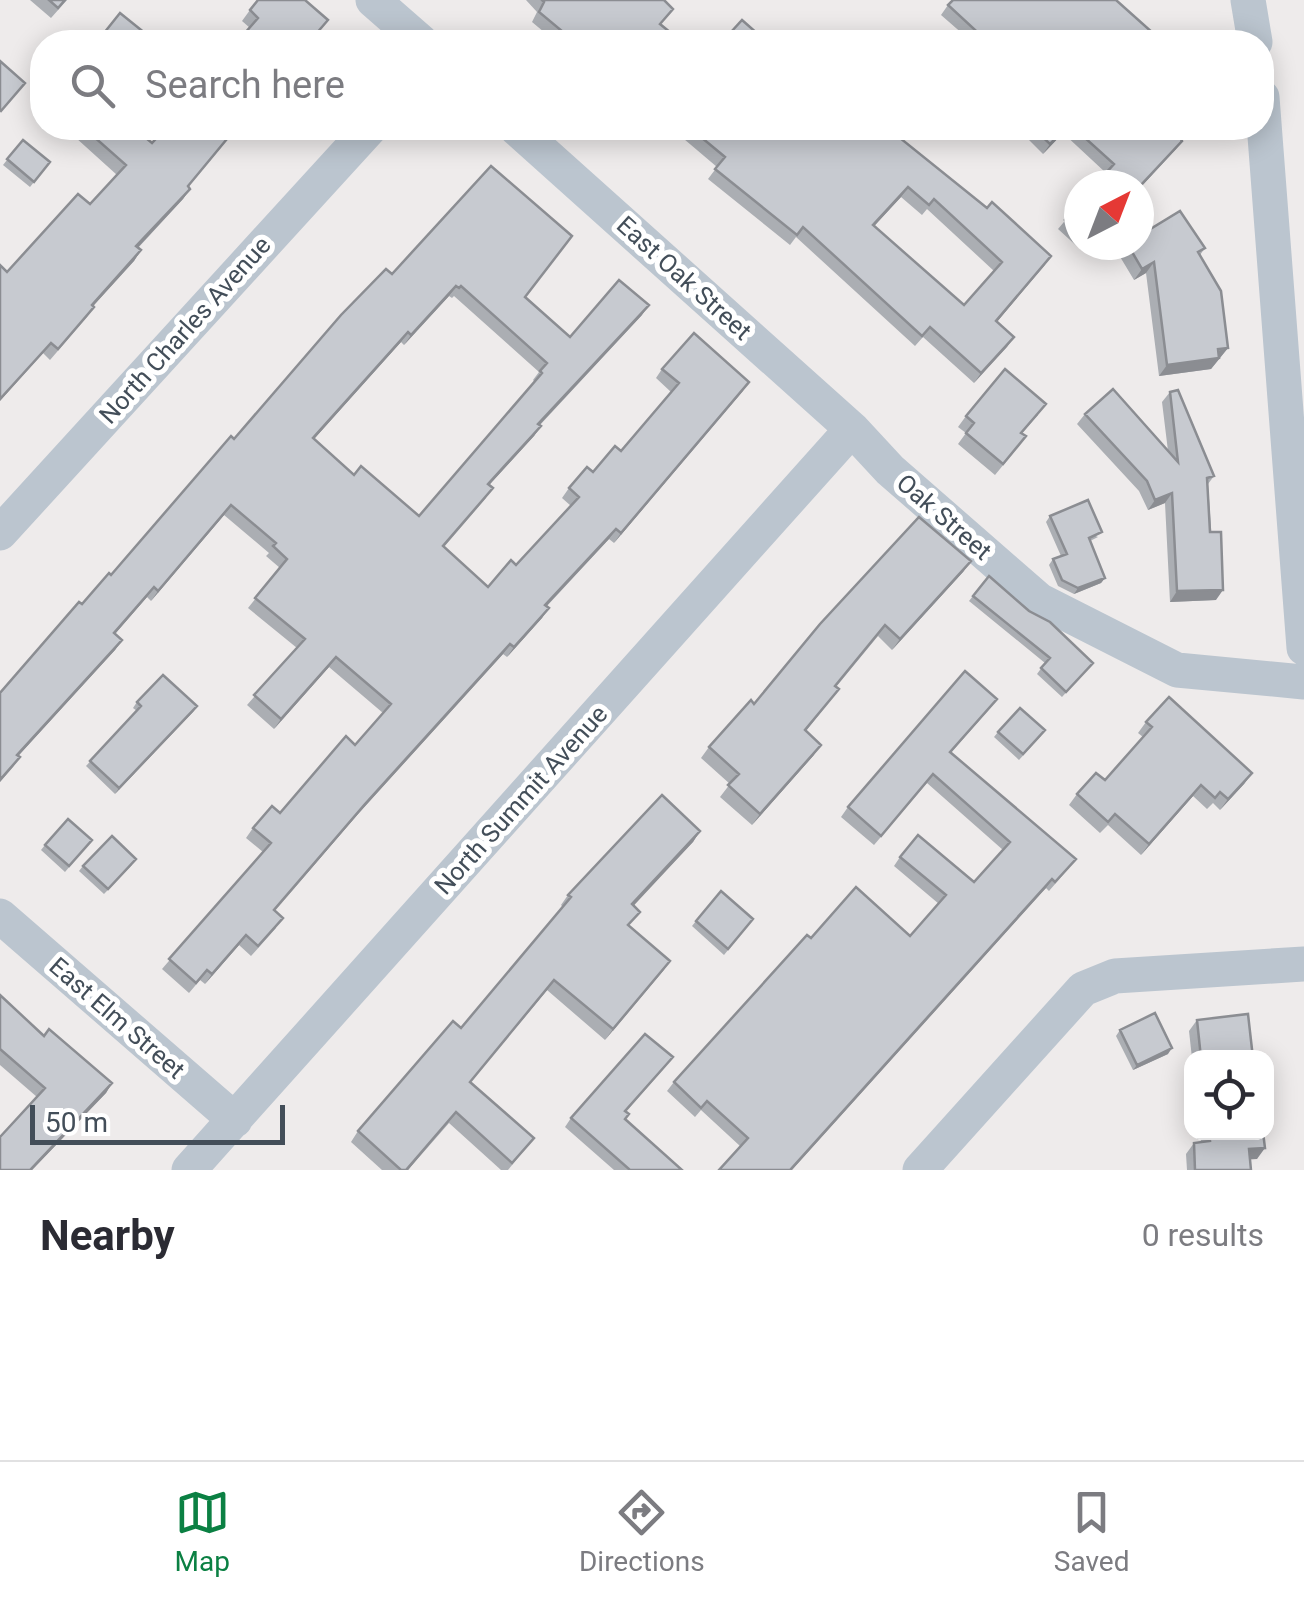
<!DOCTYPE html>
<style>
:root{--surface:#fff;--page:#f2f2f3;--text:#2b2b33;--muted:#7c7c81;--line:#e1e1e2;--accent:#0b8043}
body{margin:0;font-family:Roboto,sans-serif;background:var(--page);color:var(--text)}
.controls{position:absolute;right:30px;bottom:30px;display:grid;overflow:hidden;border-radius:20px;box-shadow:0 5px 25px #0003}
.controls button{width:90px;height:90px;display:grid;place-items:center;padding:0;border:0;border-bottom:2px solid var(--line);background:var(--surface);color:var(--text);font:50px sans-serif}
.compass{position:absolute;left:1064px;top:170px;width:90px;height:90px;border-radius:50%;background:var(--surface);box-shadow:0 5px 25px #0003;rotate:42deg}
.scale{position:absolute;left:30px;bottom:25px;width:255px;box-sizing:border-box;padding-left:10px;border:5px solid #434e59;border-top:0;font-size:28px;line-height:35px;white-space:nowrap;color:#434e59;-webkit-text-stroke:8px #fff;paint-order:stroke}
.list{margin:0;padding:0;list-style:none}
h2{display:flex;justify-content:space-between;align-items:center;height:130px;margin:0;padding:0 40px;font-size:42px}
h2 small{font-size:32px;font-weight:400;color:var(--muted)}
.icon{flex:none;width:55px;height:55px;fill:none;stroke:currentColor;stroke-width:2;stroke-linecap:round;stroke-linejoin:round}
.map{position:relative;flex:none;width:1304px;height:1170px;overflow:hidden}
.search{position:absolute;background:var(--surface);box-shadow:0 5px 25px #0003;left:30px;right:30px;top:30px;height:110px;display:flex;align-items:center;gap:25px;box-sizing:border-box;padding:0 35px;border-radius:40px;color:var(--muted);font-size:38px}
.sheet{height:290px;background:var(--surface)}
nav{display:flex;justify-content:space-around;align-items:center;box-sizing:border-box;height:140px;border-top:2px solid var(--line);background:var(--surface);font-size:28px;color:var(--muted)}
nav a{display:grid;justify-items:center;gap:5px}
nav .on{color:var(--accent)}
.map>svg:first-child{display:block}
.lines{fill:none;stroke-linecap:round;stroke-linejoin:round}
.minor{stroke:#bbc5cf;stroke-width:35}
.wall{fill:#abaeb3;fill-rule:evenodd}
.shaded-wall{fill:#8b8d92}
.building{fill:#c7cad0;stroke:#8b8d92;stroke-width:2.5;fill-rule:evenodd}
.labels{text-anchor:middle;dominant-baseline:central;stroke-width:10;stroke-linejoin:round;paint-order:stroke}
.street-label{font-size:25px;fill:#434e59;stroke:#fff}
</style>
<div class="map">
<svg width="1304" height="1170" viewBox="0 0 1304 1170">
<rect width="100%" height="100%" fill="#eeebeb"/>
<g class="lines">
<path class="minor" d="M373 0 421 42
M1248 0 1255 42
M1262 97 1304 648
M516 128 852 429 890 470 1039 600 1177 670 1304 682
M0 533 370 128
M0 916 235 1120
M189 1170 852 429
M920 1170 1083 989 1115 976 1304 964"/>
</g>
<path class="wall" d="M30 0H67L51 18Z
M526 0H664L661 25 682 42H556L532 22 537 12Z
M948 5 1163 42H972L941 15Z
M250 10 320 31 250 28 242 21Z
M104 33 156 42H97Z
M65 128H134L152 143 166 128H237L188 187 190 189 183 199 138 248 141 250 134 261 93 306 94 307 87 317 50 360 43 353 7 272 90 204 117 175Z
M671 128H893L891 131 987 208 1051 256 997 322 1014 337 974 383 923 337 915 346 796 237 790 245 708 179 717 167ZM901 197 922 215 927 209 994 271 964 305 874 226Z
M1017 128H1187L1180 138 1182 141 1175 150 1106 173 1063 133 1043 154Z
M23 140 50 162 30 187 3 165Z
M1079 204V245H1086L1081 250 1058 229Z
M1126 245 1205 248 1200 255 1228 348 1211 369 1159 376 1146 273 1134 280 1119 255Z
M392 274 526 297 570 337 642 315 540 425 541 426 534 436 489 485 486 498 444 547 488 587 516 565 571 506 562 498 569 488 621 451 671 392 656 378 662 369 749 382 614 543 609 539 547 606 542 618 507 657 503 654 358 814 275 910 276 928 251 956 239 945 205 984 200 980 189 993 162 969 263 852 246 838 253 828 280 813 355 745 383 713 329 667 274 729 247 705 297 648 248 608 280 568 266 556 269 553 224 515 151 601 147 597 115 634 122 640 115 650 18 756 20 757 13 767 0 782V693L82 604 111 575 234 439ZM449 296 452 298 454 296 539 372 533 380 535 382 419 516 354 475 314 439 401 342 404 345Z
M1170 392 1214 476 1208 484 1216 600 1170 602 1165 503 1148 510 1139 491 1077 424 1085 414 1168 451 1162 402Z
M1038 415 1022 433 1026 436 1018 447 995 475 958 444 966 433 958 427 966 416Z
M1050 516 1098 537 1090 541 1105 578 1101 583 1074 594 1058 586 1049 565 1053 559 1061 556 1046 522Z
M971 561 963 572 892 650 878 636 836 687 839 689 806 731 821 745 813 756 752 825 720 797 730 784 701 758 709 747 754 704Z
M989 576 1093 663 1062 697 1037 674 1045 663 969 601Z
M137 702 197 706 115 794 86 766 137 711 133 708Z
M990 708 951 753 1069 868 1049 891 1046 888 740 1146 701 1110 695 1117 667 1091 674 1082 811 938 910 936 939 904 894 866 900 857 974 882 1003 850 927 783 874 845 841 817 848 807Z
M1146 722 1252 773 1244 784 1220 810 1213 803 1207 809 1193 796 1141 855 1108 825 1100 833 1069 805 1077 794 1105 780 1143 737 1138 733Z
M998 732 1041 736 1019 760 994 737Z
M700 831 693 842 633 905 629 926 670 961 605 1040 547 990 470 1082 534 1138 508 1170H501L449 1123 408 1170H382L351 1142 358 1131 461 1028 563 907 561 905 568 895Z
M92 840 65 872 41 850 45 845Z
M132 865 104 894 79 871 83 866Z
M753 919 724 955 692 926 696 921Z
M0 995 44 1036 112 1083 106 1093 32 1170H0L37 1097 0 1065Z
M1197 1020 1253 1058H1192L1189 1031Z
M1120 1030 1168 1054 1133 1070 1116 1036Z
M666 1066 626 1112 625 1119 682 1170H614L565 1127 571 1118Z
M1200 1132H1263L1257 1159H1250L1251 1170H1187L1186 1154 1194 1143 1201 1142Z"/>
<path class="shaded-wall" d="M1066 128 1063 133 1043 154 1050 144Z
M1182 141 1175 150 1139 189V187Z
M908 187 901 197 866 235 873 225Z
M190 189 183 199 129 257 136 246Z
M141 250 134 261 85 315 92 305Z
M1051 256 1044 266 989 331 996 321Z
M1154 262 1146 273 1134 280 1142 269Z
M456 286 449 296 404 345 411 335Z
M649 305 642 315 531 434 538 424Z
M408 332 401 342 306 448 313 438Z
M1014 337 1007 347 974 383 981 373Z
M51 343 43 353 0 401V399Z
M1228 348 1211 369 1159 376 1167 365Z
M749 382 742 392 614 543 621 533Z
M541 426 534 436 481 494 488 484Z
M1172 493 1165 503 1148 510 1155 500Z
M231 505 224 515 151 601 158 591Z
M616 529 609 539 538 615 545 605Z
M971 561 963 572 892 650 900 639Z
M1105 578 1101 583 1074 594 1078 588Z
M154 587 147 597 107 643 114 633Z
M1223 590 1216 600 1170 602 1177 591Z
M549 608 542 618 507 657 514 647Z
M122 640 115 650 10 765 17 755Z
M510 644 503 654 358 814 267 920 365 804Z
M336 657 329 667 274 729 281 719Z
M997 699 990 708 943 761 950 752Z
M197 706 193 712 115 794 119 788Z
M821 745 813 756 752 825 760 814Z
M1252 773 1244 784 1220 810 1228 799Z
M1201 785 1193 796 1141 855 1149 844Z
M700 831 693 842 625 915 632 904Z
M1052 879 1046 888 792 1170H790Z
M246 935 239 945 205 984 212 974Z
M670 961 663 971 605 1040 613 1029Z
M554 980 547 990 462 1092 470 1082Z
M1172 1048 1168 1054 1133 1070 1137 1065Z
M112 1083 106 1093 32 1170H30Z
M456 1112 408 1170H406Z
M1265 1148 1257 1159 1241 1160 1249 1149Z"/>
<path class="building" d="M49 0H65L58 8Z
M258 0H305L328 20 309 42H237L258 18 250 10Z
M542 0H664L673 9 660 24 682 42H575L539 12 544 2Z
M953 0H1116L1163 42H983L986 40 948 5Z
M120 13 156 42H115L104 33Z
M742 20 767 42H722Z
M0 61 25 83 1 111 0 110Z
M84 128H134L152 143 166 128H236L188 186 190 189 136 246 141 250 92 305 94 307 58 349 51 343 0 399V265L7 272 78 194 90 204 126 165Z
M690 128H892L890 130 987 208 992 202 1051 256 996 321 1014 337 981 373 930 327 922 336 803 227 797 235 715 169 725 157ZM908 187 929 205 934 199 1002 262 964 305 873 225Z
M1033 128H1066L1050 144Z
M1074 128H1187L1179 136 1182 141 1139 187V185H1095L1114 164Z
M23 140 50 162 34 182 7 159Z
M491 166 572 236 525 297 570 337 619 280 649 305 538 424 541 426 488 484 493 488 443 546 488 587 511 560 516 565 579 497 569 488 587 467 593 472 615 446 621 451 679 383 662 369 694 333 749 382 621 533 616 529 545 605 549 608 514 647 510 644 365 804 274 910 283 918 258 946 246 935 212 974 207 970 196 983 169 959 271 843 253 828 272 806 280 813 346 736 355 745 391 704 336 657 281 719 254 695 305 639 255 598 287 559 273 546 276 543 231 505 158 591 154 587 114 633 122 640 17 755 20 757 0 780V693L79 602 82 604 109 573 111 575 231 436 234 439 341 315 386 269 392 274ZM456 286 459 288 461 286 547 363 540 371 542 373 419 516 361 466 354 475 313 438 408 332 411 335Z
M1079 204V233L1065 220Z
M1180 211 1205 248 1198 252 1221 291 1228 348 1218 349 1219 358 1167 365 1154 262 1142 269 1128 245H1139V236Z
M1005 369 1046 404 1021 433 1026 436 1003 464 966 433 974 423 966 416Z
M1113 389 1178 462 1170 392 1178 390 1214 476 1207 478 1210 532H1221L1223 590 1177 591 1172 493 1155 500 1147 481 1085 414Z
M1088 500 1102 532 1089 538 1105 578 1078 588 1062 580 1053 559 1067 554 1050 516Z
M919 517 971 561 900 639 885 625 835 686 839 689 805 730 821 745 760 814 728 785 739 774 709 747 751 700 754 704 820 624Z
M989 576 1029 611 1050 622 1093 663 1066 692 1041 668 1050 658 973 596Z
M965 671 997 699 950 752 1076 859 1055 882 1052 879 790 1170H719L748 1138 707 1101 701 1108 674 1082 807 935 811 938 856 887 910 936 946 895 900 857 918 835 974 882 1010 842 933 774 881 836 848 807Z
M163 675 197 706 119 788 90 761 141 706 137 702Z
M1169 697 1252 773 1228 799 1220 792 1215 798 1201 785 1149 844 1115 814 1108 822 1077 794 1096 773 1105 780 1152 727 1146 722Z
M1020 708 1045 730 1023 754 998 732Z
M662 795 700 831 632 904 640 912 628 925 670 961 613 1029 554 980 470 1082 534 1138 512 1163 456 1112 406 1170H401L358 1131 453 1021 461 1028 571 897 568 895Z
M68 819 92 840 69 866 45 845Z
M112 836 136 859 108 889 83 866Z
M721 891 753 919 728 949 696 921Z
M0 995 44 1036 49 1029 112 1083 30 1170H0V1137L45 1088 0 1049Z
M1155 1013 1172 1048 1137 1065 1120 1030Z
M1248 1014 1253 1058H1201L1197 1020Z
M645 1034 673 1057 625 1111 629 1114 625 1119 682 1170H630L571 1118Z
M1209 1132H1263L1265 1148 1249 1149 1251 1170H1195L1194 1143 1210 1141Z"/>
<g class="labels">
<g class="street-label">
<text transform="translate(684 278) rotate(42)">East Oak Street</text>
<text transform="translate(185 330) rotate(-48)">North Charles Avenue</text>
<text transform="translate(944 517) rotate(41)">Oak Street</text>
<text transform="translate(521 800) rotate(-48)">North Summit Avenue</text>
<text transform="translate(117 1018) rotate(41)">East Elm Street</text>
</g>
</g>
</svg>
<div class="controls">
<button><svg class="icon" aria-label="locate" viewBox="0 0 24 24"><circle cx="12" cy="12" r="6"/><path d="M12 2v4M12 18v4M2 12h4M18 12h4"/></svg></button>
</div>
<svg class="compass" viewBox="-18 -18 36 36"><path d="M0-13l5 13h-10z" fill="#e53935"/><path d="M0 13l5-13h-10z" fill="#7c7c81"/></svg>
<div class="scale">50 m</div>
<div class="search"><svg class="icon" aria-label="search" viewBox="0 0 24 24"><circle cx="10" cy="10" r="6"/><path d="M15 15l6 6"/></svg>Search here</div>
</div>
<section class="sheet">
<h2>Nearby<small>0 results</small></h2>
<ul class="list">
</ul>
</section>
<nav>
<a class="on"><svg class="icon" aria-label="map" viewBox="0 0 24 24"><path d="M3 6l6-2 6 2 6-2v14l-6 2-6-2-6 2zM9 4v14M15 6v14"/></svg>Map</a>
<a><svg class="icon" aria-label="directions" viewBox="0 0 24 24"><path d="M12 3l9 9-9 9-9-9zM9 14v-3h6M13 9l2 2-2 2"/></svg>Directions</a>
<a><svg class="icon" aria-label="saved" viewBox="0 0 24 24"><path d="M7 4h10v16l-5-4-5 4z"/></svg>Saved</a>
</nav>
